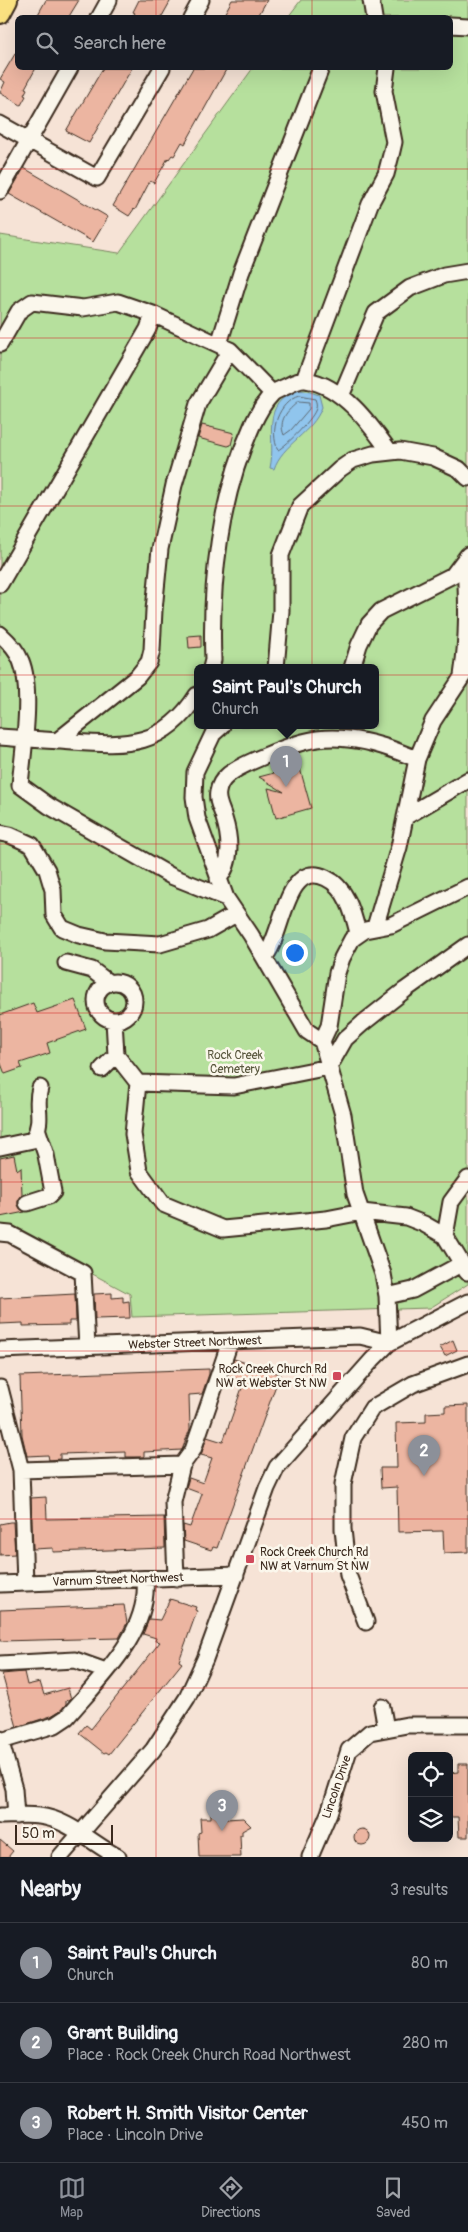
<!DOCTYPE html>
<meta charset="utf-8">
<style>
:root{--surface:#171b24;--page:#20242c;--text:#f1f3f6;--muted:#9ea1a6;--line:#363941;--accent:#8c9099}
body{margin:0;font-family:Pangolin,sans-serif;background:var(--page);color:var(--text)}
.controls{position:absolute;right:15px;bottom:15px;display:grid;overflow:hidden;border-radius:8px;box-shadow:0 5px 20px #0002}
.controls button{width:45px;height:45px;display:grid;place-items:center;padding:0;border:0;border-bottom:1px solid var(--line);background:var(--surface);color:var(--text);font:25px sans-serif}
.scale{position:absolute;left:15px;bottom:12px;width:98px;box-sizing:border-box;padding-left:5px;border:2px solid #3b2a1e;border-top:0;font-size:14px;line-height:18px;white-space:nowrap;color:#3b2a1e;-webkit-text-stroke:4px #fbf7ec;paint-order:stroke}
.you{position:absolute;left:294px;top:952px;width:18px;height:18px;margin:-12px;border:4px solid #fff;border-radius:50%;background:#1a73e8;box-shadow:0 0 0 8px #1a73e833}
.badge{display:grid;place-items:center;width:32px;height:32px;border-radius:50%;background:var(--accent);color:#fff;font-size:16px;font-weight:700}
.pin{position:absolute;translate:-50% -41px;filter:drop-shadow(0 1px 2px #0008)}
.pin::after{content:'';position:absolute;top:26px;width:18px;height:15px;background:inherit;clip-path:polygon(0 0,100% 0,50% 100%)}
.popup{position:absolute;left:194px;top:664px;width:185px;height:65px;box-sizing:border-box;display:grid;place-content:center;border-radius:8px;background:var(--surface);filter:drop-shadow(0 1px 4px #0005);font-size:16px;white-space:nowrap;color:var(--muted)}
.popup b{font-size:19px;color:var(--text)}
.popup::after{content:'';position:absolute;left:50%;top:100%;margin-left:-10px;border:10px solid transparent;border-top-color:var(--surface)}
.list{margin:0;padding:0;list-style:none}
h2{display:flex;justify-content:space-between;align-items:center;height:65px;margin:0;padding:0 20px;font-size:21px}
h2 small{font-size:16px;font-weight:400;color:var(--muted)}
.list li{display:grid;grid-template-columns:32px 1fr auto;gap:15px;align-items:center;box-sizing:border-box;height:80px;padding:0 20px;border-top:1px solid var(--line)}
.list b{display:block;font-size:19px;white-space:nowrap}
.list p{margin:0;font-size:16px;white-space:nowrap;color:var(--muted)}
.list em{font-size:16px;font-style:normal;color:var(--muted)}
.icon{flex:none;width:28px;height:28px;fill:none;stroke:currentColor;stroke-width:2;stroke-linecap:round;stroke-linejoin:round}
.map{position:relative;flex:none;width:468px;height:1857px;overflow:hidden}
.search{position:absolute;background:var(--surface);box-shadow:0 5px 20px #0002;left:15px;right:15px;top:15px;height:55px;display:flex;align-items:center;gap:12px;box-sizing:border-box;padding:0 18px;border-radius:8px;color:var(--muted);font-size:19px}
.sheet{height:305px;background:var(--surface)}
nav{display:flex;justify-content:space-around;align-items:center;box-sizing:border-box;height:70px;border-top:1px solid var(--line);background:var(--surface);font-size:14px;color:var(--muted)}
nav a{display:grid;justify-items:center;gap:2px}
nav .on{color:var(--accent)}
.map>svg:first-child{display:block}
.green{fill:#b6e09d;stroke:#78855e;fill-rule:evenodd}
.water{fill:#90c5ed;stroke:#6e879a}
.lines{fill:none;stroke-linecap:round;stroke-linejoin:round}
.shore{stroke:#5d6871;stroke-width:1}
.building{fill:#ecb5a1;stroke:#3b2a1e}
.minor-casing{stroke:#3b2a1e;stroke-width:19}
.major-casing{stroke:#3b2a1e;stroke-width:24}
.minor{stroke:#fbf7ec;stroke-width:15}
.major{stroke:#fae180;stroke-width:20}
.grid{fill:none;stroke:#d62828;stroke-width:1;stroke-opacity:0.55}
.poi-dot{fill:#d1495b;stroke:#fbf7ec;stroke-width:2}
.labels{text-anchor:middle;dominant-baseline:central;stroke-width:5;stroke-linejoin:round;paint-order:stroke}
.park-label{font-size:12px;fill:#5a583e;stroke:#fbf7ec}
.street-label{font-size:12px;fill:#3b2a1e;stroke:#fbf7ec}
.poi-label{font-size:12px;fill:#3b2a1e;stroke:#fbf7ec;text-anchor:end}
</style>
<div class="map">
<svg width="468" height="1857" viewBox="0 0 468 1857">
<rect width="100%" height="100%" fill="#f6e3d6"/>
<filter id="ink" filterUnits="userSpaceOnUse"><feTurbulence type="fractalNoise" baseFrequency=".02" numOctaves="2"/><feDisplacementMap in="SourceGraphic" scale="10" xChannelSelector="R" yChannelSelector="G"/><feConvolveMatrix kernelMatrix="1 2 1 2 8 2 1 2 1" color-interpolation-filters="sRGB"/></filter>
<g filter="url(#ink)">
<path class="green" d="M301 0H468V1284L430 1308 132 1317 130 1294 10 1230H0V235L119 253 253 68H450V18L288 17ZM197 668H375V726H197Z"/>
<path class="water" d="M299 390 310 392 319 395 322 407C313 433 282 444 274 469L270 468C277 438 258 403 299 390Z"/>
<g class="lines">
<path class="shore" d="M299 396 315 399C316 402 317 404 316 408 315 417 286 446 278 450 269 431 278 402 299 396Z
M298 402 309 403V409L291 430 284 435C278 420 287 411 298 402Z"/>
</g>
<path class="building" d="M46 0H79L68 18H36Z
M139 0H171L161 18H132L135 13 133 12Z
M232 0H267L257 18H222Z
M18 49V68H36L25 88 27 89 24 95 26 96 21 105 0 93 5 82 0 79Z
M103 68H132L89 143 66 131Z
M193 68H227L185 144 182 142 174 156 172 155 169 159 168 158 154 183 150 181 135 210 134 209 129 216 113 206Z
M24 168 108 217 93 242 9 194Z
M202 425 234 433 231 445 228 446 198 438Z
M201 635V647L189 648 188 636Z
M296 754 311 808 276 818 268 788 284 792 259 777 289 769 286 758Z
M75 1000 86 1029 47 1043 50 1053 20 1063 22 1068 5 1074 0 1061V1015L33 1003 37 1013Z
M14 1155 17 1170 21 1167 22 1195 18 1201V1205L25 1212 0 1217V1158Z
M112 1293V1298L123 1297V1302L129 1301 130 1318 95 1319 94 1294Z
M75 1294 76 1321H69V1325L23 1326V1323L0 1324V1298Z
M453 1340 457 1350 445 1356 440 1347Z
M234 1359 280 1374 217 1548 213 1547 211 1550 184 1541 183 1525 190 1527 202 1494 186 1488 189 1478 203 1483 212 1458 201 1455 207 1437 223 1442 244 1382 228 1376Z
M209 1369V1374L202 1394 189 1395 190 1429 182 1450 144 1452V1457H126V1452L60 1454V1459L49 1460 48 1455 27 1456 22 1435 20 1376Z
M468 1405V1552L444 1553 443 1531 398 1532 397 1487 381 1488 380 1468H397L396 1423 426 1422V1413L445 1412V1406Z
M46 1497 47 1519 164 1517 165 1548 53 1552V1548L33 1549 31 1498Z
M10 1522H13L15 1554 0 1555V1524Z
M170 1599 196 1607 195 1610 197 1611 179 1661 182 1663 109 1754 106 1752 104 1753 79 1733 86 1725 91 1729 160 1642 155 1641 156 1638 143 1634 149 1619 160 1620Z
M124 1605 127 1623 119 1638 0 1641V1610Z
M24 1672 27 1685 40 1682 44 1695 68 1688 71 1699 66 1701V1704L61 1710 51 1716 17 1727 2 1674Z
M458 1764H468V1837H459L458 1817H449V1773L458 1772Z
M222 1806 226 1811V1819L243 1818 251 1826 242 1831V1835H240L241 1857H199L198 1833 201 1832 200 1818H211V1811L215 1807Z
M354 1837a8 8 0 1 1 16 0a8 8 0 1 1-16 0Z
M0 1840 13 1851 8 1857H0Z"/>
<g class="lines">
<defs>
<path id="minor" d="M371 0 374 18
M99 18 109 0
M191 18 201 0
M450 25 468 26
M0 124 97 178 162 68
M0 191 70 68
M0 344 19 311 32 302 83 308 118 302 153 314 230 350 272 393
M219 344 241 273 321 68
M304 380 370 204 386 174 391 155 394 142 384 91 387 68
M341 396 376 313 410 288 444 275 468 271
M0 584 148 329 153 314
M0 634C9 642 17 650 21 661 33 690 23 753 20 785L49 806 171 876 226 898
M211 668 213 660C210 583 220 497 252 426 257 415 263 403 272 394 275 391 281 389 285 387 291 384 299 379 306 380 343 386 370 424 390 452
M276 668 281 611V555L300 506 340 469 353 460 373 454 400 451 433 457 459 469 468 478
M352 668 359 645 369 624 381 611 453 575 468 555
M462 676C468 637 467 600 465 561
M222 726 213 734 195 772 194 797 197 818 226 898 251 935 307 1031 322 1041 343 1115 355 1194 383 1274 387 1296 389 1343
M0 737C24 739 49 740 73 742 127 746 164 747 197 695
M57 741 137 677 149 662 152 650 154 610 160 549 174 485 198 404 230 350
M405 817 468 780
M0 833 10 835 32 845 47 870 53 890 54 915 62 928 79 935 105 941 160 944 208 930 236 914
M218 879C233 863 230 837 224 818 222 810 216 801 218 792 219 786 222 780 227 776 236 766 288 746 303 742 317 738 333 737 348 739 372 741 395 750 417 759
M375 927 399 847 417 759 433 721 468 668
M264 957C283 940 284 858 326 878 346 887 353 912 358 933
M66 963 92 970 109 983
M96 1001a19 19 0 1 1 38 0a19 19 0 1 1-38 0Z
M114 1020 116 1055 138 1083 234 1086 329 1067 345 1039 363 1023 405 990 468 945
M322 1041 329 1026 337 973 342 958 352 939 365 930 391 925 468 887
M102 1069 116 1055
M138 1083 133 1134 139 1171 163 1204 223 1229 326 1219 362 1212 406 1217 424 1224 445 1236 467 1272
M0 1147 33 1140C45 1117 34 1107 40 1088
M27 1203 49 1196 53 1192 46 1155 38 1131
M0 1233 10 1234 83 1273 87 1347
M445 1236 451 1202 468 1179
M387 1296 413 1290 461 1264
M0 1350 360 1336 389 1343
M0 1388 21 1470 25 1583
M182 1465 193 1450 230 1342
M21 1470 182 1465 173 1502 176 1578
M0 1584 236 1575
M366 1622 348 1575 343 1529V1484L353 1438 372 1408 413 1384 468 1364
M0 1664 75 1660 106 1671
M382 1707 386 1729
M0 1739 14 1789 16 1816
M1 1741 55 1725 67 1717C99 1679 150 1634 145 1579
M0 1816C13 1816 26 1814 39 1816 68 1819 93 1844 118 1857
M60 1857 153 1750 187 1698 205 1659 267 1488 277 1467 373 1359 389 1343 468 1302
M310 1857 329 1813 349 1750 370 1732 407 1725H468"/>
<path id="major" d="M0 13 7 0"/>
</defs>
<use href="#minor" class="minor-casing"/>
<use href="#major" class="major-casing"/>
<use href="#minor" class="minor"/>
<use href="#major" class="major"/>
</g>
</g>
<path class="grid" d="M156 0V18M312 0V18M156 68V1857M312 68V1857M0 169H468M0 338H468M0 506H468M0 675H468M0 844H468M0 1013H468M0 1182H468M0 1351H468M0 1519H468M0 1688H468"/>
<g class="poi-dot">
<rect x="332" y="1371" width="10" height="10" rx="2.5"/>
<rect x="245" y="1554" width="10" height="10" rx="2.5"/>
</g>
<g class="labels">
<g class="park-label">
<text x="235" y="1055">Rock Creek<tspan x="235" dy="14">Cemetery</tspan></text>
</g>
<g class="street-label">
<text transform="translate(195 1343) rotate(-2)">Webster Street Northwest</text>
<text transform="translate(118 1580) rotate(-2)">Varnum Street Northwest</text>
<text transform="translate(337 1787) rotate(-71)">Lincoln Drive</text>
</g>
<g class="poi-label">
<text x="327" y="1369">Rock Creek Church Rd<tspan x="327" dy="14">NW at Webster St NW</tspan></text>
<text x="260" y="1552" text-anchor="start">Rock Creek Church Rd<tspan x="260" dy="14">NW at Varnum St NW</tspan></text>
</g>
</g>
</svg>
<div class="controls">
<button><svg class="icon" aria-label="locate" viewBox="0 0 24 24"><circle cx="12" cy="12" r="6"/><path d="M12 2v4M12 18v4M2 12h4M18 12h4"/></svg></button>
<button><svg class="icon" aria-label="layers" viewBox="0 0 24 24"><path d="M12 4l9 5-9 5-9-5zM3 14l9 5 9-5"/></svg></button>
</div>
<div class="scale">50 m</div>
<div class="you"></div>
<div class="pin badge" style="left:286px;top:787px">1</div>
<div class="popup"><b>Saint Paul's Church</b>Church</div>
<div class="pin badge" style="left:424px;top:1476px">2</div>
<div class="pin badge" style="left:222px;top:1831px">3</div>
<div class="search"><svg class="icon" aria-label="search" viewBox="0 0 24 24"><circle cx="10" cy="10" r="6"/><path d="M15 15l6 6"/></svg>Search here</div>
</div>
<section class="sheet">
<h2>Nearby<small>3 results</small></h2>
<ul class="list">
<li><span class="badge">1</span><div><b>Saint Paul's Church</b><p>Church</p></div><em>80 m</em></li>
<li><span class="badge">2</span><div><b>Grant Building</b><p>Place · Rock Creek Church Road Northwest</p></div><em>280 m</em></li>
<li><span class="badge">3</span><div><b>Robert H. Smith Visitor Center</b><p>Place · Lincoln Drive</p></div><em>450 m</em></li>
</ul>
</section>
<nav>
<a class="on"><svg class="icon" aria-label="map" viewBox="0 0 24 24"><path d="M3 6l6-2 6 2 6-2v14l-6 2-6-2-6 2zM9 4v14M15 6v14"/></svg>Map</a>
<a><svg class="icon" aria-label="directions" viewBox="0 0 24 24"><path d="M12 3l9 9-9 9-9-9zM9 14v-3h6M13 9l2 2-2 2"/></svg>Directions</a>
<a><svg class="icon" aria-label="saved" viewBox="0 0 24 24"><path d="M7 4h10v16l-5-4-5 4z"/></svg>Saved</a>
</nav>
